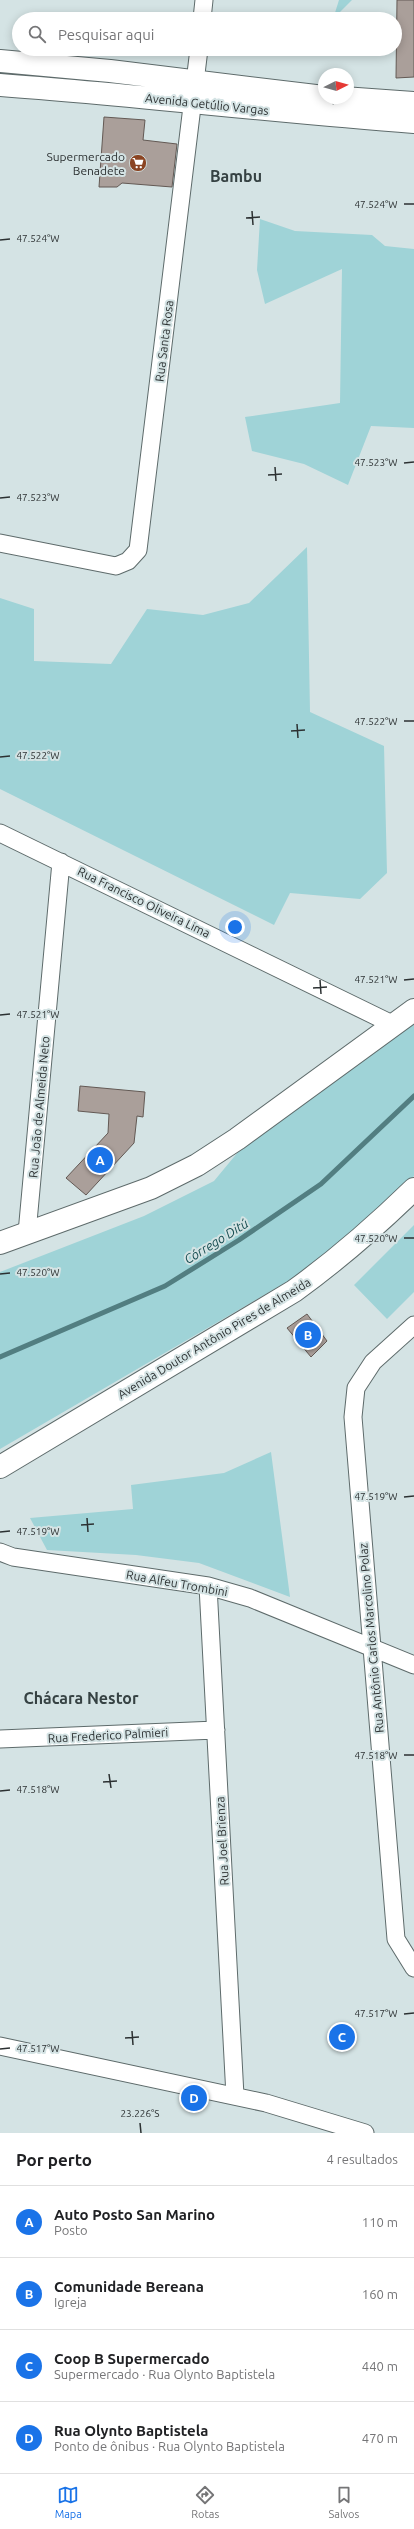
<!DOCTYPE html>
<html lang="pt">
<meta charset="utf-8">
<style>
:root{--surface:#fff;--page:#f2f2f2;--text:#202124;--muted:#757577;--line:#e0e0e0;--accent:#1a73e8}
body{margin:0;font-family:Ubuntu,sans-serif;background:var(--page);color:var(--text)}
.compass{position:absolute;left:318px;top:68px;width:36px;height:36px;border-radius:50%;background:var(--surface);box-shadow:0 2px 10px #0003;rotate:85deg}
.you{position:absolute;left:235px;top:927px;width:14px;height:14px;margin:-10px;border:3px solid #fff;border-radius:50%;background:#1a73e8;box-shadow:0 0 0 6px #1a73e833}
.badge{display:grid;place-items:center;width:26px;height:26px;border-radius:50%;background:var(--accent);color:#fff;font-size:13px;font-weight:700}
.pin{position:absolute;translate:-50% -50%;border:2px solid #fff;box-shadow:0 1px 4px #0006}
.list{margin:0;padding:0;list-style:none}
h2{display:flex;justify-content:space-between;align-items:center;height:52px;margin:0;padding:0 16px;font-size:17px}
h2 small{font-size:13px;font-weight:400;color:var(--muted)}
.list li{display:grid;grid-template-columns:26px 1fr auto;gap:12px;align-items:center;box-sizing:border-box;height:72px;padding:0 16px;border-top:1px solid var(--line)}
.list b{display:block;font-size:15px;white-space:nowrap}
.list p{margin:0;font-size:13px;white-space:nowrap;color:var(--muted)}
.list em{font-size:13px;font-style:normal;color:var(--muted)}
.icon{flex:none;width:22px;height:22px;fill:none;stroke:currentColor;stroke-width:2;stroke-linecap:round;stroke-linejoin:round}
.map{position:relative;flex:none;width:414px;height:2133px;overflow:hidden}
.search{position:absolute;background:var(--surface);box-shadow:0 2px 10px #0003;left:12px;right:12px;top:12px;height:44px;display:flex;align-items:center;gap:10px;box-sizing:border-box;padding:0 14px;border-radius:22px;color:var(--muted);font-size:15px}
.sheet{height:340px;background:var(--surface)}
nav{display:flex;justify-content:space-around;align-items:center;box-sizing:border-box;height:56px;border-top:1px solid var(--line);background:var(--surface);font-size:11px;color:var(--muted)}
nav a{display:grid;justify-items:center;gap:2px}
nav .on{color:var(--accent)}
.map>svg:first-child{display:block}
.green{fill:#9fd3d7}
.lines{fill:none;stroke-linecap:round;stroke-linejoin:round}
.stream{stroke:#527e81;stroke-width:5}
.building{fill:#aa9f9a;stroke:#635954}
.street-casing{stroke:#5e6b6b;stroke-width:19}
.secondary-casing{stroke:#5e6b6b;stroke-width:24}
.street{stroke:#fff;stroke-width:17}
.secondary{stroke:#fff;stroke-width:22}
.ticks{fill:none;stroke:#2c3132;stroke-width:1.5}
.labels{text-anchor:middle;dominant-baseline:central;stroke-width:4;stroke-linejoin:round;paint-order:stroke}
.street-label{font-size:12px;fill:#2c3132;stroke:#d4e3e4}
.poi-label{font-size:12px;fill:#2c3132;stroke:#d4e3e4;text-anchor:end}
.water-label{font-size:13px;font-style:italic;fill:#174d51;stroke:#d4e3e4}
.district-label{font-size:16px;font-weight:bold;fill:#364243;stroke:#d4e3e4}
.ticks-label{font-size:10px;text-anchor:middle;fill:#2c3132;stroke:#d4e3e4;stroke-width:4;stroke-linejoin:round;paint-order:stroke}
</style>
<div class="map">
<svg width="414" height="2133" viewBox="0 0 414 2133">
<rect width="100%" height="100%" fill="#d4e3e4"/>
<path class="green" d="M339 0H352L333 19Z
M260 219 295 231 372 235 385 246 414 249V428L371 426 348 485 304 464 252 451 245 417 340 403 342 269 265 304 257 270Z
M307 547 310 712 384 746 387 873 360 899 290 893 274 925 0 789V598L34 609V661L111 664 147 609 203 615 249 603Z
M414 1021V1176L358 1230 327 1256 283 1284 0 1449V1272L144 1216 214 1181 248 1140Z
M414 1225V1292L387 1319 354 1285Z
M271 1452 290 1597 199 1563 136 1555 47 1550 30 1518 133 1509 131 1485 224 1473Z"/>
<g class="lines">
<path class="stream" d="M0 1357 165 1286 239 1240 321 1184 414 1096"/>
</g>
<path class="building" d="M397 0H414V77L396 78Z
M104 117 145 120 143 140 177 144 172 187 122 183 117 187H99Z
M80 1086 145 1092 143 1117 137 1116 134 1143 86 1195 66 1178 108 1133 109 1114 78 1111Z
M307 1314 327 1341 311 1357 287 1328Z"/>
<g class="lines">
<defs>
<path id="street" d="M202 19 204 0
M0 543 116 566 128 561 138 550 199 49
M0 833 394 1025
M27 1233 61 862
M414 1325 373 1362 356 1388 353 1417 396 1939 414 1968
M0 1552 13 1557 208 1586 250 1598 414 1665
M208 1586 235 2096
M0 1739 216 1730
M0 2046 266 2103 365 2133"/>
<path id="secondary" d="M0 61 110 71 324 97
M0 85C138 95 276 112 414 122
M343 98 414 103
M0 1243 151 1188 197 1165 237 1139 414 1010
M0 1467 294 1291C337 1260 376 1226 414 1189"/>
</defs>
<use href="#street" class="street-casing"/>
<use href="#secondary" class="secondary-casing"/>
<use href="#street" class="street"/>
<use href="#secondary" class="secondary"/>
</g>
<path class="ticks" d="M404 204H414M252 211 253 225M246 218 260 217M0 240 10 239M404 463 414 462M275 467 276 481M268 475 282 474M0 498 10 497M404 721H414M297 724 298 738M291 731 305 730M0 757 10 756M320 980 321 994M404 980 414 979M313 988 327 987M0 1015 10 1014M404 1238H414M0 1274 10 1273M404 1497 414 1496M87 1518 88 1532M81 1525 94 1524M0 1532 10 1531M404 1755H414M109 1774 111 1788M103 1782 117 1781M0 1791 10 1790M404 2014 414 2013M132 2031 133 2045M125 2038 139 2037M0 2049 10 2048M140 2123 141 2133"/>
<defs>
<symbol id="supermarket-disc" viewBox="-11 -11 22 22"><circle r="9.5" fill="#8b4422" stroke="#d4e3e4"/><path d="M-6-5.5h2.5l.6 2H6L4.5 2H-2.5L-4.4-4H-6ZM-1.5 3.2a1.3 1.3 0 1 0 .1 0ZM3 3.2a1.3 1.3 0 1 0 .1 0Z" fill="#fff"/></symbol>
</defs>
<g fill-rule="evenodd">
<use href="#supermarket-disc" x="128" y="153" width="20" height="20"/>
</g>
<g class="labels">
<g class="street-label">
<text transform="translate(207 104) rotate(6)">Avenida Getúlio Vargas</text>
<text transform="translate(164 341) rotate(-83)">Rua Santa Rosa</text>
<text transform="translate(144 902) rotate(26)">Rua Francisco Oliveira Lima</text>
<text transform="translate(39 1107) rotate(-85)">Rua João de Almeida Neto</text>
<text transform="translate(214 1338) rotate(-31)">Avenida Doutor Antônio Pires de Almeida</text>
<text transform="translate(177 1583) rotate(10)">Rua Alfeu Trombini</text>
<text transform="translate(371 1638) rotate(-95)">Rua Antônio Carlos Marcolino Polaz</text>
<text transform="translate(108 1735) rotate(-3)">Rua Frederico Palmieri</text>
<text transform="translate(222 1841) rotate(-93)">Rua Joel Brienza</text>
</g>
<g class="poi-label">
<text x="125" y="156">Supermercado<tspan x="125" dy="14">Benadete</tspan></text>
</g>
<g class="water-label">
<text transform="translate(216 1241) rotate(-32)">Córrego Ditú</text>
</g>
<g class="district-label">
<text x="236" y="176">Bambu</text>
<text x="81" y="1698">Chácara Nestor</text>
</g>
</g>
<g class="ticks-label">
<text x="376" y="208">47.524°W</text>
<text x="38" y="242">47.524°W</text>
<text x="376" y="466">47.523°W</text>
<text x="38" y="501">47.523°W</text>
<text x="376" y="725">47.522°W</text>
<text x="38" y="759">47.522°W</text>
<text x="376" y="983">47.521°W</text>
<text x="38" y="1018">47.521°W</text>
<text x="376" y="1242">47.520°W</text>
<text x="38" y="1276">47.520°W</text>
<text x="376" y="1500">47.519°W</text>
<text x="38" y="1535">47.519°W</text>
<text x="376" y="1759">47.518°W</text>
<text x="38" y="1793">47.518°W</text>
<text x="376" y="2017">47.517°W</text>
<text x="38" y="2052">47.517°W</text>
<text x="140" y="2117">23.226°S</text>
</g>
</svg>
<svg class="compass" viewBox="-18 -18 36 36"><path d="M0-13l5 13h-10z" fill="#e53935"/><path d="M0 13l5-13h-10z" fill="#757577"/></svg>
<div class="you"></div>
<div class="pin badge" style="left:100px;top:1160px">A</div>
<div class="pin badge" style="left:308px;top:1335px">B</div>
<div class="pin badge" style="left:342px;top:2037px">C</div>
<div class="pin badge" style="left:194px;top:2098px">D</div>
<div class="search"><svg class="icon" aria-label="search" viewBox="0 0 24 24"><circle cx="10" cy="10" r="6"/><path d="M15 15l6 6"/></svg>Pesquisar aqui</div>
</div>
<section class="sheet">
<h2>Por perto<small>4 resultados</small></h2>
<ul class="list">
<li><span class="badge">A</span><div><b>Auto Posto San Marino</b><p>Posto</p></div><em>110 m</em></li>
<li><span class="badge">B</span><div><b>Comunidade Bereana</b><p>Igreja</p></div><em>160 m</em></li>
<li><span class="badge">C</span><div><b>Coop B Supermercado</b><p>Supermercado · Rua Olynto Baptistela</p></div><em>440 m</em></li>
<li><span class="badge">D</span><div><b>Rua Olynto Baptistela</b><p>Ponto de ônibus · Rua Olynto Baptistela</p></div><em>470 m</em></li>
</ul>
</section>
<nav>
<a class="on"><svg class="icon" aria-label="map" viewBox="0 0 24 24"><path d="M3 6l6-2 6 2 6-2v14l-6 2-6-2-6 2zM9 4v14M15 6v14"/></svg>Mapa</a>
<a><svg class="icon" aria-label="directions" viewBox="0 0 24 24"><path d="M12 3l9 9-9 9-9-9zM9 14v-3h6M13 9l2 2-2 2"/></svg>Rotas</a>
<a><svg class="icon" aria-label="saved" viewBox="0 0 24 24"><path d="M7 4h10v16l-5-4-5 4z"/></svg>Salvos</a>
</nav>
